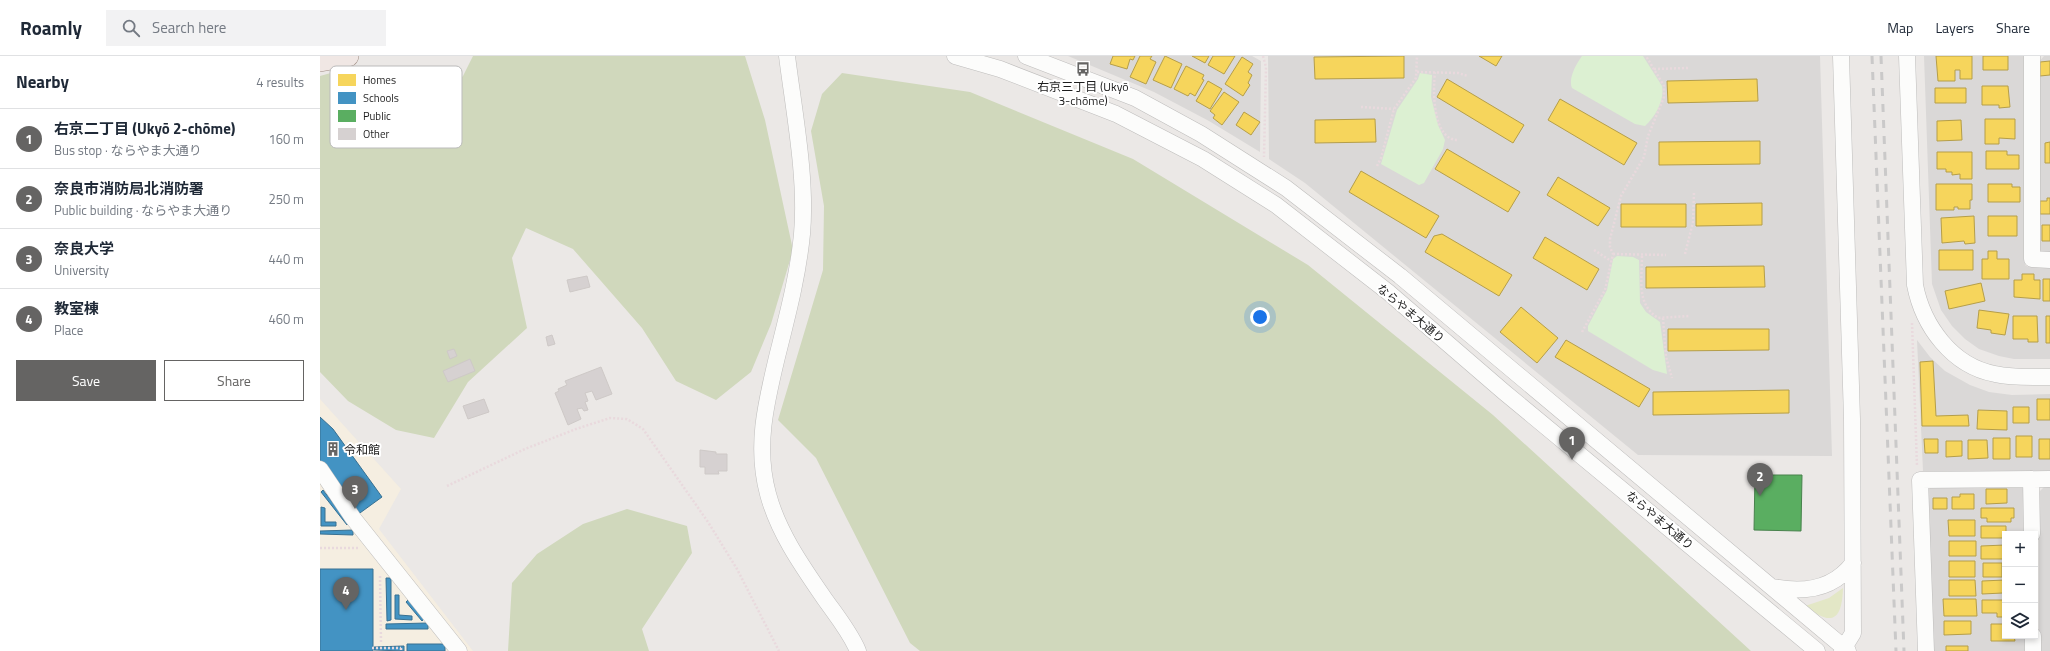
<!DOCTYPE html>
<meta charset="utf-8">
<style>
:root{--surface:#fff;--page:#f2f2f3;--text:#1f2937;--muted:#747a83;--line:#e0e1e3;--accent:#656463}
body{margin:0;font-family:"Titillium Web","Noto Sans JP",sans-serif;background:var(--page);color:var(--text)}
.controls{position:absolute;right:12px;bottom:12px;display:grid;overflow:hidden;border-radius:0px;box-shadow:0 2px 6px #0003}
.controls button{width:36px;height:36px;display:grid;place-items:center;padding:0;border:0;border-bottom:1px solid var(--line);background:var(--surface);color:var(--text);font:20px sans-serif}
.you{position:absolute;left:940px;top:261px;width:14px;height:14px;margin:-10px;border:3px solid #fff;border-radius:50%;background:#1a73e8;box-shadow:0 0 0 6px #1a73e833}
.badge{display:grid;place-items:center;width:26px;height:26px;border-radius:50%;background:var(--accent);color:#fff;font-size:13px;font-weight:700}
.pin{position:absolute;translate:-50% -33px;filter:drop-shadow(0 1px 2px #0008)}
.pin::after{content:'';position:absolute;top:21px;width:14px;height:12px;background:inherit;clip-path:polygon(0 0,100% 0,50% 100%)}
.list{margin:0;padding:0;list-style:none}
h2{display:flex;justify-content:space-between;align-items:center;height:52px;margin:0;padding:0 16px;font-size:17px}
h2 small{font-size:13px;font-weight:400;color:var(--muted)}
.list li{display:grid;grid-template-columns:26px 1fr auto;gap:12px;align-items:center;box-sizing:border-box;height:60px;padding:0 16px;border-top:1px solid var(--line)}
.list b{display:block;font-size:15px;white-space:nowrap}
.list p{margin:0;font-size:13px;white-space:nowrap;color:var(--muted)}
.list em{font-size:13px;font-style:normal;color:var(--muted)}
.actions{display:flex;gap:8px;padding:12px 16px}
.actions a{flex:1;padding:9px 0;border:1px solid var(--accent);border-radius:0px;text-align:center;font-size:14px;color:var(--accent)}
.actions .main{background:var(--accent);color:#fff}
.icon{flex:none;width:22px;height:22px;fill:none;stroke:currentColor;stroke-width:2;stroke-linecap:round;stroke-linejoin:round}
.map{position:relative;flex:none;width:1730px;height:595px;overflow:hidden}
header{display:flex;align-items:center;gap:24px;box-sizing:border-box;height:56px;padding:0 20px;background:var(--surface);border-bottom:1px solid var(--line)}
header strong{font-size:19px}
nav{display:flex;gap:22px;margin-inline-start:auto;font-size:14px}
.search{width:280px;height:36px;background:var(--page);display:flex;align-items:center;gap:10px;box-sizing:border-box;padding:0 14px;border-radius:0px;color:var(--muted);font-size:15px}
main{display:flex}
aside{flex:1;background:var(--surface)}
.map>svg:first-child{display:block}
.residential{fill:#dad8d7}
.education{fill:#f5eee1}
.grass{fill:#e3e7c6}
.forest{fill:#d0d8bc}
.park{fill:#dcf0d2}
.homes{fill:#f6d55c;stroke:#b59e49}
.schools{fill:#4393c3;stroke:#387091}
.public{fill:#5aae61;stroke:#48824d}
.building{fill:#d6d1d1;stroke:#cec9c7}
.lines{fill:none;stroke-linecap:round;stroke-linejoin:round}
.minor-casing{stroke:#bebdbc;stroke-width:17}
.major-casing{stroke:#a08d84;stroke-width:22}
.path{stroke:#e9d9dd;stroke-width:2.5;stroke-dasharray:2 2;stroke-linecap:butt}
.minor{stroke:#fcfcfb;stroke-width:16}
.major{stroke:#f0e7e4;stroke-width:21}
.rail{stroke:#cac9c9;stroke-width:3;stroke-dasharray:8 8;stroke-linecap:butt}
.path-bridge{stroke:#e9d9dd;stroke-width:2.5;stroke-dasharray:2 2;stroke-linecap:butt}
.labels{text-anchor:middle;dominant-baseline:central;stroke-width:4;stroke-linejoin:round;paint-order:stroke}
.poi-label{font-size:12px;fill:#1d1d1d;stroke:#fff}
.street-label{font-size:12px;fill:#1d1d1d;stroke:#fff}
.key{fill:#fff;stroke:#bbb;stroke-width:1}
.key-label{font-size:11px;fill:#1d1d1d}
</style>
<header>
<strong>Roamly</strong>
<div class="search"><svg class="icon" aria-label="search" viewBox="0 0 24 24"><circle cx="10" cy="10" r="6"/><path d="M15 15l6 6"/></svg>Search here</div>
<nav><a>Map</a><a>Layers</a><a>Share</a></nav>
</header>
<main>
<aside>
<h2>Nearby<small>4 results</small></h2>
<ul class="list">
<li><span class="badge">1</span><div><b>右京二丁目 (Ukyō 2-chōme)</b><p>Bus stop · ならやま大通り</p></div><em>160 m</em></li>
<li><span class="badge">2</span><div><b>奈良市消防局北消防署</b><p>Public building · ならやま大通り</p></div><em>250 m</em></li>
<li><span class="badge">3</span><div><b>奈良大学</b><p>University</p></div><em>440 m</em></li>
<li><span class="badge">4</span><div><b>教室棟</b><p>Place</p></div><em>460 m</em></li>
</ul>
<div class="actions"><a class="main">Save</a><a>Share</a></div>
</aside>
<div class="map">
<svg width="1730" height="595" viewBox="0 0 1730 595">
<rect width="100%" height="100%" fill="#ebe8e6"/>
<path class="residential" d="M748 0H932L941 5 940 96 889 65 834 36Z
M948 0H1500L1512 400 1318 399 985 127 949 103Z
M1604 0H1705V209L1708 211H1730V303H1694L1679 300 1659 293 1645 283 1632 270 1621 254 1612 228Z
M1724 0H1730V198H1724L1718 192V7Z
M1597 284 1610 301 1625 315 1650 329 1669 336 1692 339 1730 338V416L1603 415Z
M1613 429 1700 430 1706 435V478H1685V580H1706V595H1614L1606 436Z
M1726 429H1730V595H1719V436Z"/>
<path class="education" d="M0 343 81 433 59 473 153 595H0Z"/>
<path class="grass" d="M1523 532C1522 566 1511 570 1485 550L1509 542Z"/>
<path class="forest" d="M153 0H425L445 64 473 194 451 268 431 316 396 344 356 325 322 272 253 193 206 172 192 202 207 272 148 326 114 382 76 374 28 345 0 316V20L36 10 61 18 118 46 143 20Z
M522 17 650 36 813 103 988 209 1173 359 1431 595H600L590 587 496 402 458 364 503 214 504 150 491 75 502 38Z
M307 453 367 470 372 497 322 573 329 595H188L192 527 217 498 263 468Z"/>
<path class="park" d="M1262 0H1323L1342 30C1345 44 1335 61 1325 70L1315 68 1252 32C1248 23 1256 8 1262 0Z
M1100 17 1112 19 1111 41 1118 69 1125 84 1123 93 1104 127 1099 129 1061 108 1077 54 1098 23Z
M1297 200 1313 201 1319 204 1320 247 1326 256 1340 266 1347 318 1333 314 1268 275V270L1287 234 1293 203Z"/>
<path class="homes" d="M793 0H815L813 4 810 3 807 13 790 8Z
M820 0H832L830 3 836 6 826 28 810 21Z
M845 0 862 8 851 32 833 24Z
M872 0H889L885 7Z
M893 0H915L904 18 888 9Z
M1084 0V22L995 23 994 1Z
M1159 0H1182L1176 10Z
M1616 0H1652V23H1640V14H1635V25H1618Z
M1663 0H1688V14H1663Z
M922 1 933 8 928 16 932 19 928 27 930 29 923 40 905 28Z
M1730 5V19L1720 20V6Z
M866 10 884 19 882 23 884 24 875 40 870 37 868 40 854 33Z
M1127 23 1204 69 1193 87 1117 41Z
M1437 23 1438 45 1348 47 1347 25Z
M888 25 902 33 890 53 876 45Z
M1662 30H1688L1690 51 1679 52V49H1662Z
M1615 32H1646V47H1615Z
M904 36 919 46 902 69 893 62 895 59 890 55Z
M1240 43 1317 87 1304 109 1228 64Z
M924 56 940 66 931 79 916 69Z
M1055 63 1056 86 995 87V64Z
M1665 63H1695V83L1679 82V88H1665Z
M1641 64 1642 84 1617 85V65Z
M1440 85V108L1339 109V86Z
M1730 86V107H1725V87Z
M1127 93 1200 136 1188 156 1115 113Z
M1666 95H1687V99H1699V113H1666Z
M1617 96H1652V123H1640V118L1632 119V116H1626V113H1617Z
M1041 115 1119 160 1106 182 1029 136Z
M1238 121 1290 152 1278 170 1227 139Z
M1616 128H1652V144H1650V153H1638V151H1634V154H1616Z
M1668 128H1692V131H1700V146H1668Z
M1727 142H1730V158H1720V145H1727Z
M1442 147V169L1376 170V148Z
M1301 148H1366V171H1301Z
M1654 160 1655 187 1645 188 1644 185 1622 187 1621 162Z
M1668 160H1697V180H1668Z
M1722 169H1730V185H1722Z
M1122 178 1192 219 1179 240 1105 196 1114 180Z
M1225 181 1279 213 1267 234 1213 202Z
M1619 194H1653V214H1619Z
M1668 195H1677V203H1689V223H1662V203H1668Z
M1444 210 1445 231 1326 232V211Z
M1702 218H1714V224H1720V243L1694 241V224H1702Z
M1723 223H1730V245H1723Z
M1661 227 1665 245 1629 253 1625 235Z
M1201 251 1238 282 1217 307 1180 276Z
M1659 254 1689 258 1685 279 1671 277V274L1657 272Z
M1693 260H1717L1718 286H1708V283H1693Z
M1726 260H1730V287H1726Z
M1348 273H1449V294L1348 295Z
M1246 284 1330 333 1319 351 1235 301Z
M1613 305 1616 360 1648 359 1649 370H1602L1600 306Z
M1469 334V357L1333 359V336Z
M1717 343H1730V364H1717Z
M1693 351H1709V367H1693Z
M1658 354 1687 355V374L1657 373Z
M1696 380H1712V401H1696Z
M1673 382H1690V403H1673Z
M1604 383H1618V397H1605Z
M1719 383H1730V403H1719Z
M1648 384H1667L1668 402 1648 403Z
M1626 385H1642V400L1626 401Z
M1666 433H1687V447L1666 448Z
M1640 438H1654V453H1632V441H1640Z
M1613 442H1627V453H1613Z
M1661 452H1694V462H1691V466H1667V462H1661Z
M1628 464H1655V480H1629Z
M1661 470H1686V478L1683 480V482H1661Z
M1629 485H1656V500H1629Z
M1685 489V503H1661V490Z
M1629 505H1655V521H1629Z
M1663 507H1682V521H1663Z
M1629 524H1655L1656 540H1629Z
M1685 524 1683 537 1662 538V525Z
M1623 543H1656L1657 560H1624Z
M1662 544H1685V561H1677V557H1662Z
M1624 565H1651V578L1624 579Z
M1671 568H1685V580H1694L1695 585H1671Z
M1626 590H1648V595H1626Z"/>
<path class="schools" d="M0 361 13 373 62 441 33 462 0 412Z
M3 434 29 467 27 469 1 436Z
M1 451 5 452V466H16V470H1Z
M33 474V479L0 478V475Z
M0 513H53V595H0Z
M66 522H71V564L67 565Z
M75 539H79V559L92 560V564L75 563Z
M89 543 104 563 102 565 86 546Z
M108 567V573H66V568Z
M87 588H125V595H87Z
M84 590V595L54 594V591Z"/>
<path class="public" d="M1435 419H1482L1481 475 1434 474Z"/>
<path class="building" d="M267 220 270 231 250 236 247 224Z
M232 279 235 288 228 290 226 281Z
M134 293 137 300 130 303 127 295Z
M150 303 155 315 128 326 123 315Z
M281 311 292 338 276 344 272 335 265 337 268 345 265 346 268 354 264 355 262 352 257 353 261 363 248 369 235 337 239 335 238 333 247 329 245 325Z
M164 343 169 356 148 363 143 350Z
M380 394 396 396V398H407V415H398L399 418H385V411H380Z"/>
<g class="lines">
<defs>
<path id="minor" d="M467 0C474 56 487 123 482 178 478 220 467 261 457 301 446 347 435 391 448 438 458 476 482 510 504 542 516 559 530 576 538 595
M635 0 680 13 796 58 883 103 956 149 1068 236 1184 336 1497 595
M706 0 815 42 881 78 966 132 1080 220 1528 595
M1521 0 1532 363 1533 577 1522 595
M1587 0 1595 229C1603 270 1632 310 1675 318 1693 322 1711 321 1730 321
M1712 0V203L1730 204
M0 413 33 462 139 595
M1711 423 1712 478
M1453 531C1483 537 1513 534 1533 507
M1713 580V595
M1606 595 1600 424 1730 423"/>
<path id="major" d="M0 5 28 0"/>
</defs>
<use href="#minor" class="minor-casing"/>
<use href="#major" class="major-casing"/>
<path class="path" d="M943 0 946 11 944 101
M1334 13 1368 12
M1097 16 1138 17 1148 20
M1115 16C1113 34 1112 84 1138 84
M1041 51 1074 53
M1057 110 1061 102 1074 53 1096 22 1097 0
M1274 194 1291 205
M1293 198 1346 199
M1365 198 1373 166 1374 136
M1322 200C1322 223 1316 248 1338 262L1370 260
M1343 262 1346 301 1352 322
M1592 267 1597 410
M1262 276 1285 234 1293 198 1290 191V183L1301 140 1324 101 1328 80 1344 41V30L1326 0
M127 430 205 393 256 373 290 362 307 363 323 373 388 466 417 513 459 595
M0 492H39
M60 520 61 587
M81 592V595"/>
<use href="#minor" class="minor"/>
<use href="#major" class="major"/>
<path class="rail" d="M1552 0 1576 595
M1561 0 1584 595"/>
<path class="path-bridge" d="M52 592H81"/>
</g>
<defs>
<symbol id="bus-bare" viewBox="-9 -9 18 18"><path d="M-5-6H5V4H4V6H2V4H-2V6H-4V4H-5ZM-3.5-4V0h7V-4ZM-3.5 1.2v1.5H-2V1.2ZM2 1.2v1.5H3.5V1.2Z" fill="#656463" stroke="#fff" stroke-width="2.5" paint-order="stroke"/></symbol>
<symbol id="building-bare" viewBox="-9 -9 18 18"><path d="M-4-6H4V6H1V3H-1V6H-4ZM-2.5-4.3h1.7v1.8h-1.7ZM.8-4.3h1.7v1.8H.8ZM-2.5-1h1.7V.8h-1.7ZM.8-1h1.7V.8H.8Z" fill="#656463" stroke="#fff" stroke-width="2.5" paint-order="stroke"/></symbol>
</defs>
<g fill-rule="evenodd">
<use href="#bus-bare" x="753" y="3" width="20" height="20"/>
<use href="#building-bare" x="3" y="383" width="20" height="20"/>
</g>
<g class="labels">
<g class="poi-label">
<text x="763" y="30">右京三丁目 (Ukyō<tspan x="763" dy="14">3-chōme)</tspan></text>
<text x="24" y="393" text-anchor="start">令和館</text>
</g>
<g class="street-label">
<text transform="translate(1091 257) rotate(40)">ならやま大通り</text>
<text transform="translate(1340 464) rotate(40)">ならやま大通り</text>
</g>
</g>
<rect x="10" y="10" width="132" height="82" rx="6" class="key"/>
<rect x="18" y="18" width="18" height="12" fill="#f6d55c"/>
<rect x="18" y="36" width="18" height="12" fill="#4393c3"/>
<rect x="18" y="54" width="18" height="12" fill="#5aae61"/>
<rect x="18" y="72" width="18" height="12" fill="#d6d1d1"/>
<g class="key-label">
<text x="43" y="28">Homes</text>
<text x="43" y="46">Schools</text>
<text x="43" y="64">Public</text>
<text x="43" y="82">Other</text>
</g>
</svg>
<div class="controls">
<button>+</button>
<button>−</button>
<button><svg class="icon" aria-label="layers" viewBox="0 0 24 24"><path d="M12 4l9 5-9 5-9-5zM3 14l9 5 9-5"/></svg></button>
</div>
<div class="you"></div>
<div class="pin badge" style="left:1252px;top:404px">1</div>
<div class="pin badge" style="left:1440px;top:440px">2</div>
<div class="pin badge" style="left:35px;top:453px">3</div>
<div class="pin badge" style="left:26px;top:554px">4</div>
</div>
</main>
